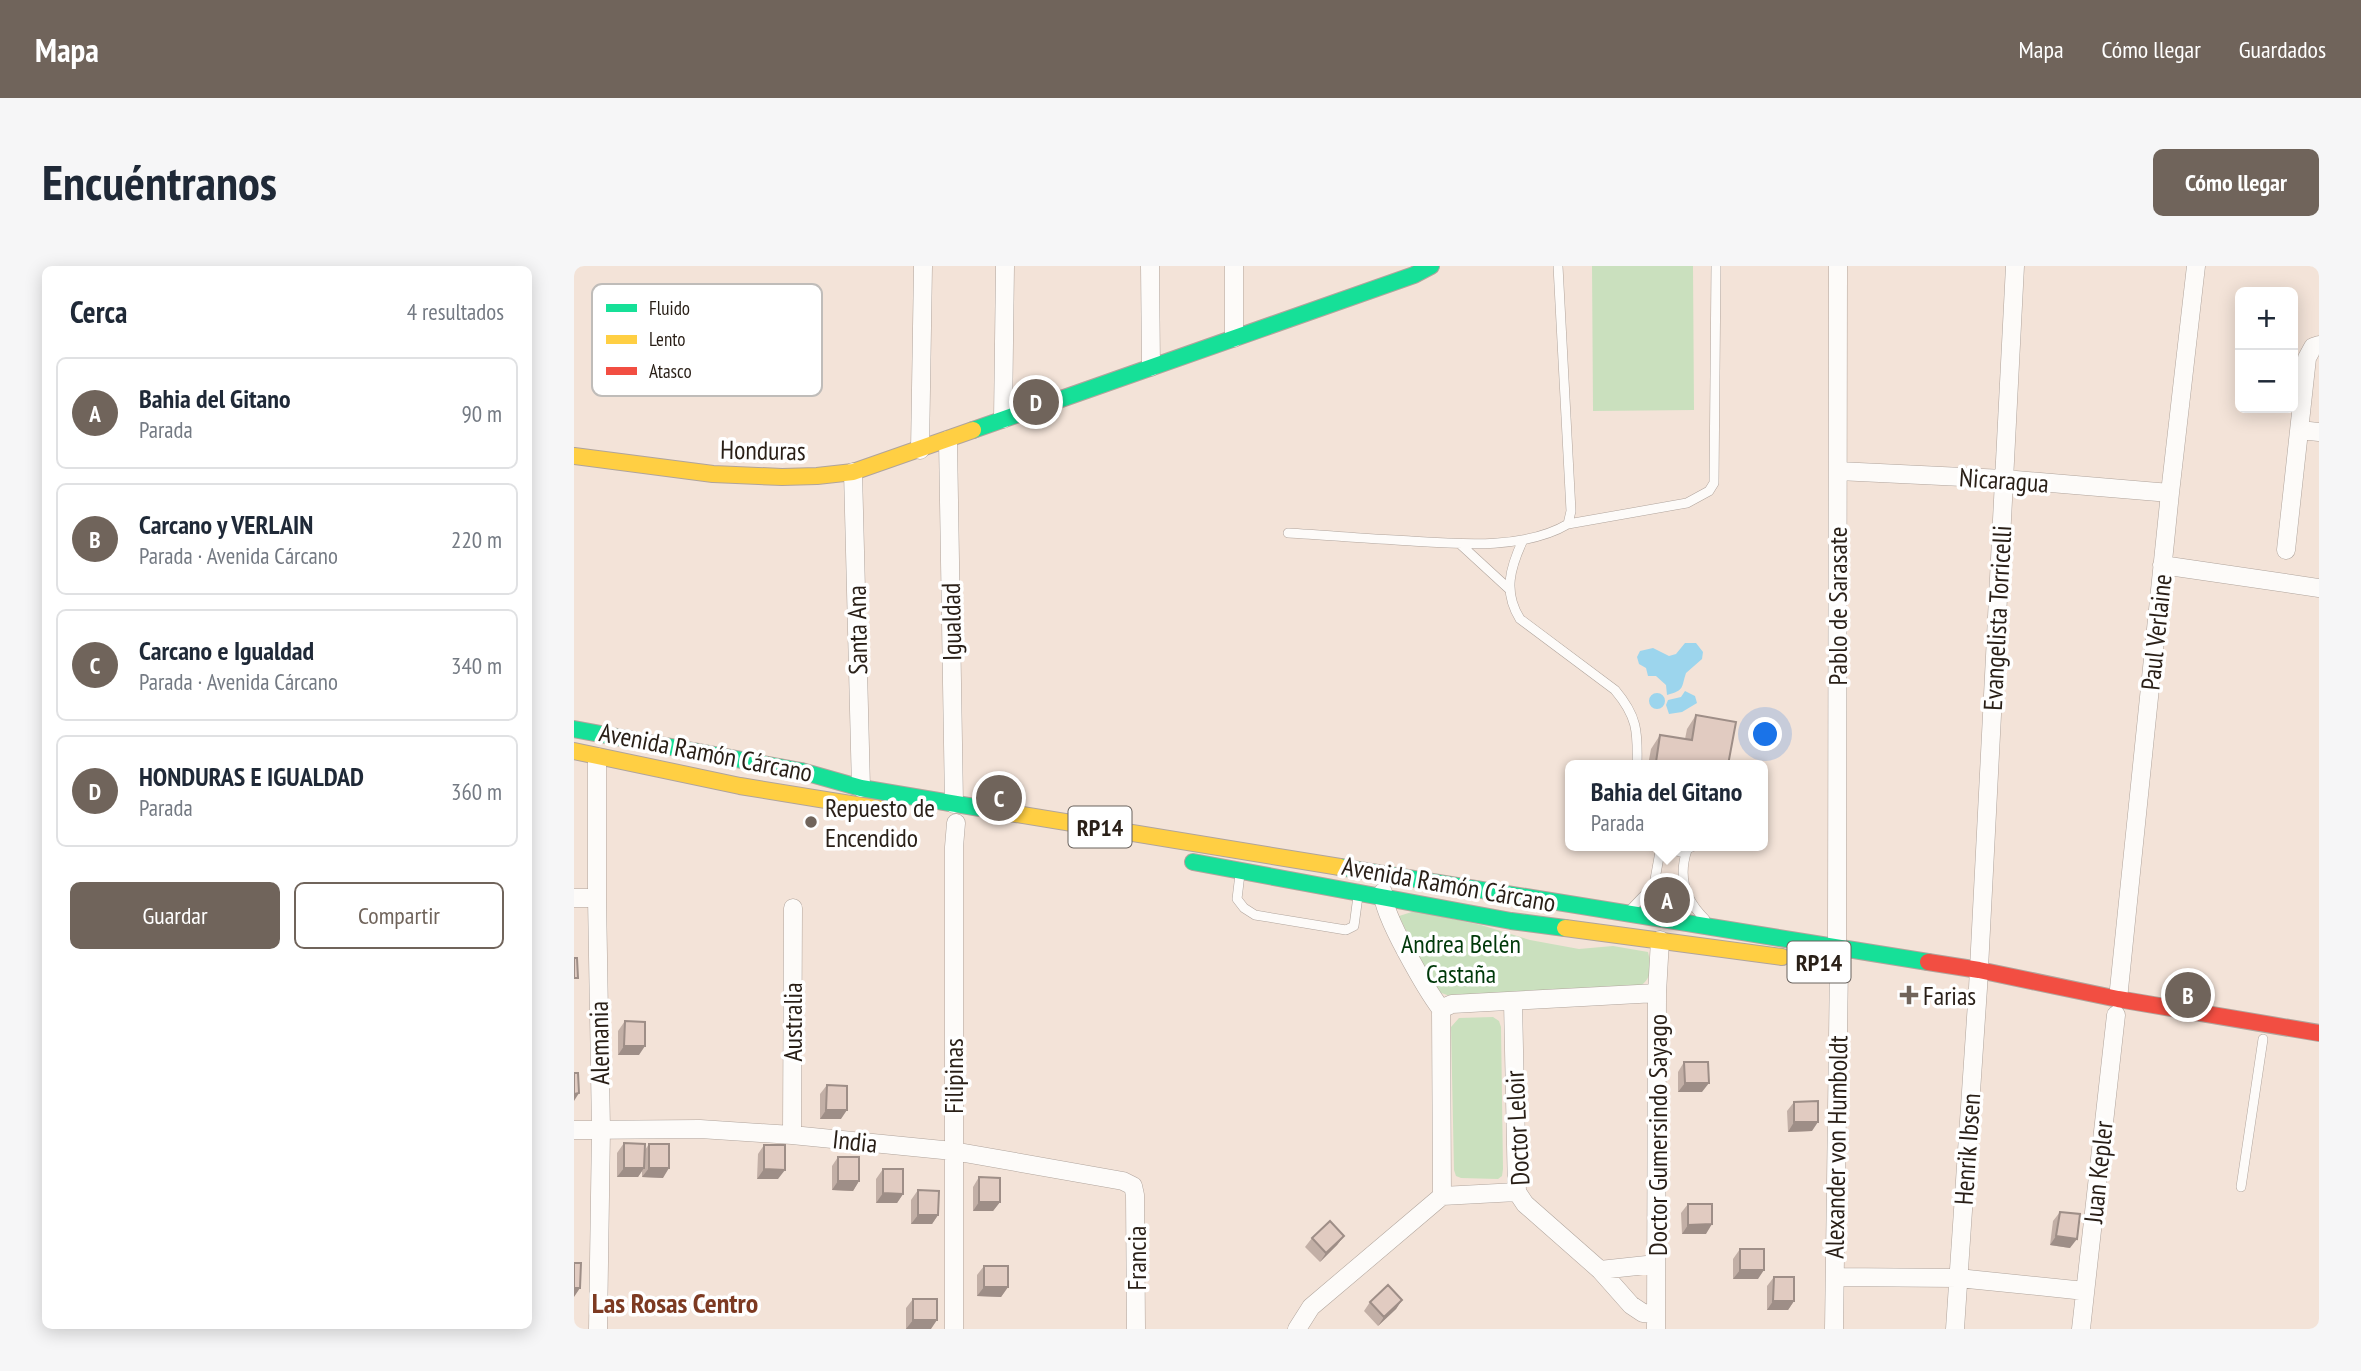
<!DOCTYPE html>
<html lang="es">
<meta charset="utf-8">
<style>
:root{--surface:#fff;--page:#f6f6f7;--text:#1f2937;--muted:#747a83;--line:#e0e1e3;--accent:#70645b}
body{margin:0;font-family:"PT Sans Narrow",sans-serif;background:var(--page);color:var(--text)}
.controls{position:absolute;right:21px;top:21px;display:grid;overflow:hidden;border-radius:10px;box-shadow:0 4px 18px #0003}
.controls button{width:63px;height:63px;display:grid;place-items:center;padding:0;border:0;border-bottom:2px solid var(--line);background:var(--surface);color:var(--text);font:35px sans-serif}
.you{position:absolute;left:1192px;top:469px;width:24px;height:24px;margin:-18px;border:5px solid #fff;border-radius:50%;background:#1a73e8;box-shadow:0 0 0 10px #1a73e833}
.badge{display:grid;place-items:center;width:46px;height:46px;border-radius:50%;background:var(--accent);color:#fff;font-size:23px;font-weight:700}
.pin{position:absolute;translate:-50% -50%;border:4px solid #fff;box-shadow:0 2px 7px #0006}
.popup{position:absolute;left:991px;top:494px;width:203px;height:91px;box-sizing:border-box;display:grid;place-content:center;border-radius:10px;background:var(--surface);filter:drop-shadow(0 2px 5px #0005);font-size:23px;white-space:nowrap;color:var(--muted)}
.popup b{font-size:26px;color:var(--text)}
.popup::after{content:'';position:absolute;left:50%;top:100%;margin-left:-14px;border:14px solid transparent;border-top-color:var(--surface)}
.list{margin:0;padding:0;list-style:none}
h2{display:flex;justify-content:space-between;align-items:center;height:91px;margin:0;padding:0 28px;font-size:30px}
h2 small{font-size:23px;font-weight:400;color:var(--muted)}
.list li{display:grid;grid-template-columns:46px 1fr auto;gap:21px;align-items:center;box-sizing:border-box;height:112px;margin:0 14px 14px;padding:0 14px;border:2px solid var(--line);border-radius:10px}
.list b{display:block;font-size:26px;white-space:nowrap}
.list p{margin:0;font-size:23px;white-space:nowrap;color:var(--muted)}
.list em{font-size:23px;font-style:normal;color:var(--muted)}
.actions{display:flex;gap:14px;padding:21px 28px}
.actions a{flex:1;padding:16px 0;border:2px solid var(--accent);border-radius:10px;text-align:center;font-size:24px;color:var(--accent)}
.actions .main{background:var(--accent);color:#fff}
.map{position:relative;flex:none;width:1745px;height:1063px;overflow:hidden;border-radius:10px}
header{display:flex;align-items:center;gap:42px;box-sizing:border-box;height:98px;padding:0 35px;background:var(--accent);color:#fff}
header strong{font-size:33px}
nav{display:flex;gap:38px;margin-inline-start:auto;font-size:24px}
.intro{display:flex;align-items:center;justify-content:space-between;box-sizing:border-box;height:168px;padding:0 42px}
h1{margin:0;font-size:49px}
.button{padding:18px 32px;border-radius:10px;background:var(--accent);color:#fff;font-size:24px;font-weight:700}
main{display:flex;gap:42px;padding:0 42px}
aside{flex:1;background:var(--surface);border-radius:10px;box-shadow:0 4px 18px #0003}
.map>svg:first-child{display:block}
.green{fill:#cae0be}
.water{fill:#9cd5ed}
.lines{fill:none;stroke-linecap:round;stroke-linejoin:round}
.lane-casing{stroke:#b0a49c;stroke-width:10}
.street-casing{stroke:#b0a49c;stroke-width:19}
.fast-casing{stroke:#b0a49c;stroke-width:18}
.slow-casing{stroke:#b0a49c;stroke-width:18}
.jam-casing{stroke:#b0a49c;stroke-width:18}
.lane{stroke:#fdfbf9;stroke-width:9}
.street{stroke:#fdfbf9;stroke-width:18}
.fast{stroke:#16e098;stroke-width:16}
.slow{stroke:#ffcf43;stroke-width:16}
.jam{stroke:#f24e42;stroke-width:16}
.wall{fill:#c2afa6}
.shaded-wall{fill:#9e8e87}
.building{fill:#e1cbc1;stroke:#9e8e87;stroke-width:2}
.poi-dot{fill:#70645b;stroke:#fff;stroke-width:2.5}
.labels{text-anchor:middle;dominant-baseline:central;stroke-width:7;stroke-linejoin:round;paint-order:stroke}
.shield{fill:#fff;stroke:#69625d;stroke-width:2}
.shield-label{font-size:24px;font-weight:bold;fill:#291f17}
.street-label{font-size:26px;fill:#291f17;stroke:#fff}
.poi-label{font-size:26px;fill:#291f17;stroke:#fff;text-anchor:start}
.park-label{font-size:26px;fill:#00390a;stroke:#fff}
.neighbourhood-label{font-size:28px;font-weight:bold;fill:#7d3a22;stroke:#fff}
.key{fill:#fff;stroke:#bfbcb9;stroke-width:2}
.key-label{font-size:19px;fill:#291f17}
</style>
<header>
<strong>Mapa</strong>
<nav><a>Mapa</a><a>Cómo llegar</a><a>Guardados</a></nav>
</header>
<div class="intro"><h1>Encuéntranos</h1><a class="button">Cómo llegar</a></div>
<main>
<aside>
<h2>Cerca<small>4 resultados</small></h2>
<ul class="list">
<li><span class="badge">A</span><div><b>Bahia del Gitano</b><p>Parada</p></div><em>90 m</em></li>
<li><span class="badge">B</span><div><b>Carcano y VERLAIN</b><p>Parada · Avenida Cárcano</p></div><em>220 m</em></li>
<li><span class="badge">C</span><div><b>Carcano e Igualdad</b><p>Parada · Avenida Cárcano</p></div><em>340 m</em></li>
<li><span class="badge">D</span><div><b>HONDURAS E IGUALDAD</b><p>Parada</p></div><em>360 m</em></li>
</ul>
<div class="actions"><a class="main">Guardar</a><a>Compartir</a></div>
</aside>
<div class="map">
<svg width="1745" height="1063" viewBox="0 0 1745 1063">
<rect width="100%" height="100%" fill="#f3e3d8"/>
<path class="green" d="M1018 0H1119L1120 144 1019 145Z
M841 645 907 659 956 674 1005 683 1039 680 1074 686C1078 702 1078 715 1062 722L873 729 862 725 825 650Z
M919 751 925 755 927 761 929 903 928 910 924 913 887 912 882 910 880 904 877 761 885 752Z"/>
<path class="water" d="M1111 377H1122L1129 386 1128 393 1112 407C1107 422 1111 424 1093 429L1092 419 1082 410H1074L1072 402 1065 398 1063 391 1066 385 1079 382 1095 390 1102 388Z
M1111 425 1121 430 1123 437 1108 446 1095 448 1092 439 1094 434 1107 431Z
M1075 435a8 8 0 1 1 16 0a8 8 0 1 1-16 0Z"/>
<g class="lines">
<defs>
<path id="lane" d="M994 258 1113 237 1135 225 1140 217 1142 0
M714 267C749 269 785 272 821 274 874 277 947 286 994 258L997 245 984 0
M949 274C936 302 929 326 946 353L1041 424C1063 450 1064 465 1063 499
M886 278 935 323
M1089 580 1106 586 1120 580
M1113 584C1104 611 1111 634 1131 653
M666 608 663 633 670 642 681 649 772 664 780 660 784 630
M1080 619 1110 623
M1058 642 1080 619 1087 580
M1667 921 1689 773"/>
<path id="street" d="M576 0 577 101
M660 0V72
M429 153 431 0
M1726 164 1745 166
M374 174 380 538
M346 184 349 0
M1264 205 1430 213 1596 227
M279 206 287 522
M1712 284 1733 92 1739 81 1745 79
M1588 299 1745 322
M23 491V632L27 864 24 1063
M809 626C806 645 854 726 867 743L868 930
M0 632H23
M1263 680 1264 0
M1544 733 1596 227 1622 0
M939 736 943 926 951 938 1026 1004 1057 1039 1069 1047 1082 1048
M867 743 878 738 1083 727
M0 864 126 863 218 869 379 885 549 915 559 920 561 929 562 1063
M218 869 219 642
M1026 1004 1082 998
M1261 1011 1384 1012 1511 1025
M380 1063V581L382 557
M723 1063 737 1041 868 930 943 926
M1082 1063 1083 727 1086 674
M1260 1063 1265 699
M1381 1063 1404 722 1441 0
M1507 1063 1542 749"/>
<path id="fast" d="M399 164 840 9 857 0
M0 463 227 505 287 522 430 546
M619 596 937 655 991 662
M766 601 1354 696"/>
<path id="slow" d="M0 190 139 208 208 211 243 210 279 206 399 164
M0 485 166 520 307 543
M430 546 766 601
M991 662 1208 691"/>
<path id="jam" d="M1354 696 1405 704 1544 733 1745 767"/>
</defs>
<use href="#lane" class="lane-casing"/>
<use href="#street" class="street-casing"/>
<use href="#fast" class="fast-casing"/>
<use href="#slow" class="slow-casing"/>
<use href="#jam" class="jam-casing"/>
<use href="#lane" class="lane"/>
<use href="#street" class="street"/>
<use href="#fast" class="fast"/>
<use href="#slow" class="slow"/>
<use href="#jam" class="jam"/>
</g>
<path class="wall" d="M1122 449 1154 499H1074L1077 483 1086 469 1111 473 1113 463Z
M51 755 65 789H44V765Z
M1110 796 1128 826H1104V806Z
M253 819 267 853H246V828Z
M1220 836 1238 865 1214 866 1213 845Z
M50 877 71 884 75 878 89 912 68 911V905L64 911H43V887Z
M190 879 204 913H183L184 888Z
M264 891 285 915 279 925 258 924V900Z
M309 903 329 928 323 937H302V913Z
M405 911 426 936 419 945H399V921Z
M344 924 364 949 358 958H337V934Z
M1114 938 1132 968H1108L1107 947Z
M1486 946 1496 982 1476 979 1479 955Z
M770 970 763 979 746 996 731 981 738 972Z
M1166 983 1184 1013H1159V993Z
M410 1000 434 1021 427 1031 403 1030V1009Z
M1200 1011 1220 1035 1214 1044H1193V1020Z
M339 1033 357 1063H332V1042Z
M828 1034 822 1043 804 1060 790 1045 796 1036Z"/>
<path class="shaded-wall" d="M1082 496 1100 499H1080Z
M50 780H71L65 789H44Z
M1111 817H1135L1128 826H1104Z
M5 827 0 835V828Z
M252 844H273L267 853H246Z
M1220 856H1244L1238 865 1214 866Z
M50 902H70L64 911H43Z
M75 902H95L89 912 68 911Z
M190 903 211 904 204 913H183Z
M264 915H285L279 925 258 924Z
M309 927 329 928 323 937H302Z
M405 936H426L419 945H399Z
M344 949H364L358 958H337Z
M1138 958 1132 968H1108L1114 959Z
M770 970 763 979 746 996 752 987Z
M1482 970 1503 973 1496 982 1476 979Z
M1166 1004H1190L1184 1013H1159Z
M410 1021H434L427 1031 403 1030Z
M0 1022H6L0 1031Z
M828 1034 822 1043 804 1060 810 1051Z
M1199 1035H1220L1214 1044H1193Z
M339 1054H363L357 1063H332Z"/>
<path class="building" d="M1122 449 1162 456 1154 499H1100L1082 496 1086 469 1118 474Z
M0 692H3L4 712H0Z
M51 755 71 756V780H50Z
M1110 796H1134L1135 817H1111Z
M0 807H4L5 827 0 828Z
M253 819 273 820V844H252Z
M1244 835V856H1220V836Z
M50 877 71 878 70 902H50Z
M75 878H95V902H75Z
M190 879H211V904L190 903Z
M264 891H285V915H264Z
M309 903H329V928L309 927Z
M405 911 426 912V936H405Z
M344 924 365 925 364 949H344Z
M1114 938H1138V958L1114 959Z
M1486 946 1506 948 1503 973 1482 970Z
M756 955 770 970 752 987 738 972Z
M1166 983H1190V1004H1166Z
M0 997H7L6 1022H0Z
M410 1000H434V1021H410Z
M1200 1011H1220V1035H1199Z
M814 1019 828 1034 810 1051 796 1036Z
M339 1033H363V1054H339Z"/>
<g class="poi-dot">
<circle cx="237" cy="556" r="7"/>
<path d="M1331.5 718.5h7v7h7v7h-7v7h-7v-7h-7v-7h7z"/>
</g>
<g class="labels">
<g class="shield">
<rect x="494.5" y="540.5" width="63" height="41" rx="5"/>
<rect x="1213.5" y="675.5" width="63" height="41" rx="5"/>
</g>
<g class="shield-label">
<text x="526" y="561">RP14</text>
<text x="1245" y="696">RP14</text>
</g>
<g class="street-label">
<text transform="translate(189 184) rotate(1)">Honduras</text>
<text transform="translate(1430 214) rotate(4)">Nicaragua</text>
<text transform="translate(1263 340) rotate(-90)">Pablo de Sarasate</text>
<text transform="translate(1423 352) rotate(-87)">Evangelista Torricelli</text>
<text transform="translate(377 356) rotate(-91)">Igualdad</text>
<text transform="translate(283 364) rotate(-91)">Santa Ana</text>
<text transform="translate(1582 366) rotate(-84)">Paul Verlaine</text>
<text transform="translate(132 486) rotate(11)">Avenida Ramón Cárcano</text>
<text transform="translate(875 618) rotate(10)">Avenida Ramón Cárcano</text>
<text transform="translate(218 756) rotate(-90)">Australia</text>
<text transform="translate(25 777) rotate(-91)">Alemania</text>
<text transform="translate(379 810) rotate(-90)">Filipinas</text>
<text transform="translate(943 862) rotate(-93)">Doctor Leloir</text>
<text transform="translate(1083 869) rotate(-90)">Doctor Gumersindo Sayago</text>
<text transform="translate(281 875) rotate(6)">India</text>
<text transform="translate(1262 881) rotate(-89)">Alexander von Humboldt</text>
<text transform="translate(1393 883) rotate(-86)">Henrik Ibsen</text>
<text transform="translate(1524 906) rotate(-84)">Juan Kepler</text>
<text transform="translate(562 992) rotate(-90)">Francia</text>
</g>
<g class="poi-label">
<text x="251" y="541">Repuesto de<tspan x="251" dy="30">Encendido</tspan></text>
<text x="1349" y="729">Farias</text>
</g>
<g class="park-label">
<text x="887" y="677">Andrea Belén<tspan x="887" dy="30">Castaña</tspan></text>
</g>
<g class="neighbourhood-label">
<text x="101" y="1036">Las Rosas Centro</text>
</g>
</g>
<rect x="18" y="18" width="230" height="112" rx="10" class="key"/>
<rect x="32" y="38" width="31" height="8" fill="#16e098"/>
<rect x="32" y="69" width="31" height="9" fill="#ffcf43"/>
<rect x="32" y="101" width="31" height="8" fill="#f24e42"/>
<g class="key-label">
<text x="75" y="49">Fluido</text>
<text x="75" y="80">Lento</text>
<text x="75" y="112">Atasco</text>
</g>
</svg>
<div class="controls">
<button>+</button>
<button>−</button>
</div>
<div class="you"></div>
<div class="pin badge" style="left:1093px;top:634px">A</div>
<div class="popup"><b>Bahia del Gitano</b>Parada</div>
<div class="pin badge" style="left:1614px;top:729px">B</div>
<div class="pin badge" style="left:425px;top:532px">C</div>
<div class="pin badge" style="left:462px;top:136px">D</div>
</div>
</main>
